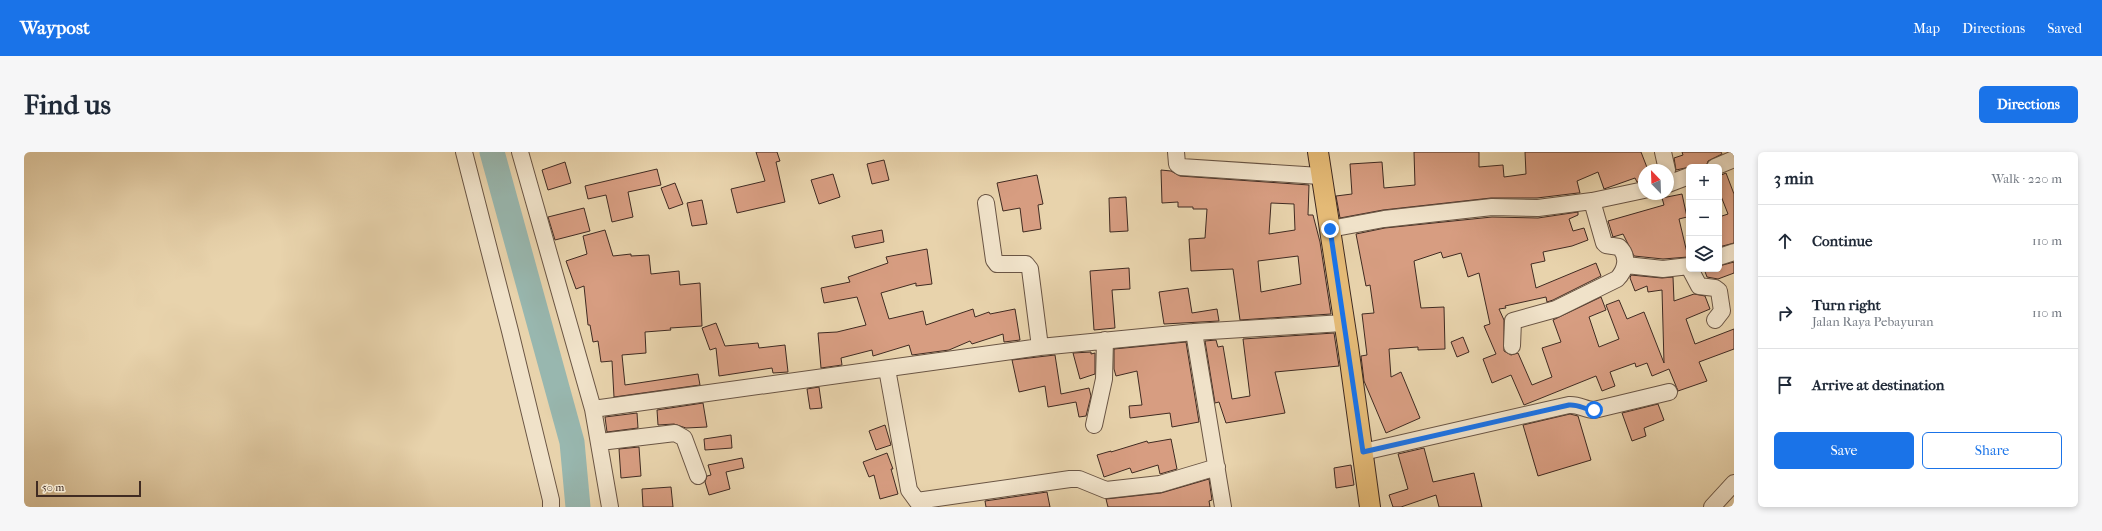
<!DOCTYPE html>
<meta charset="utf-8">
<style>
:root{--surface:#fff;--page:#f6f6f7;--text:#1f2937;--muted:#747a83;--line:#e0e1e3;--accent:#1a73e8}
body{margin:0;font-family:"IM FELL French Canon",serif;background:var(--page);color:var(--text)}
.controls{position:absolute;right:12px;top:12px;display:grid;overflow:hidden;border-radius:6px;box-shadow:0 2px 6px #0003}
.controls button{width:36px;height:36px;display:grid;place-items:center;padding:0;border:0;border-bottom:1px solid var(--line);background:var(--surface);color:var(--text);font:20px sans-serif}
.compass{position:absolute;left:1614px;top:12px;width:36px;height:36px;border-radius:50%;background:var(--surface);box-shadow:0 2px 6px #0003;rotate:337deg}
.scale{position:absolute;left:12px;bottom:10px;width:105px;box-sizing:border-box;padding-left:4px;border:2px solid #402b22;border-top:0;font-size:11px;line-height:14px;white-space:nowrap;color:#402b22;-webkit-text-stroke:3px #f0e2c9;paint-order:stroke}
.stop{position:absolute;width:12px;height:12px;margin:-9px;border:3px solid #1a73e8;border-radius:50%;background:#fff}
.stop.end{background:#1a73e8;border-color:#fff;box-shadow:0 1px 4px #0008}
.list{margin:0;padding:0;list-style:none}
h2{display:flex;justify-content:space-between;align-items:center;height:52px;margin:0;padding:0 16px;font-size:17px}
h2 small{font-size:13px;font-weight:400;color:var(--muted)}
.list li{display:grid;grid-template-columns:26px 1fr auto;gap:12px;align-items:center;box-sizing:border-box;height:72px;padding:0 16px;border-top:1px solid var(--line)}
.list b{display:block;font-size:15px;white-space:nowrap}
.list p{margin:0;font-size:13px;white-space:nowrap;color:var(--muted)}
.list em{font-size:13px;font-style:normal;color:var(--muted)}
.actions{display:flex;gap:8px;padding:12px 16px}
.actions a{flex:1;padding:9px 0;border:1px solid var(--accent);border-radius:6px;text-align:center;font-size:14px;color:var(--accent)}
.actions .main{background:var(--accent);color:#fff}
.icon{flex:none;width:22px;height:22px;fill:none;stroke:currentColor;stroke-width:2;stroke-linecap:round;stroke-linejoin:round}
.map{position:relative;flex:none;width:1710px;height:355px;overflow:hidden;border-radius:6px}
header{display:flex;align-items:center;gap:24px;box-sizing:border-box;height:56px;padding:0 20px;background:var(--accent);color:#fff}
header strong{font-size:19px}
nav{display:flex;gap:22px;margin-inline-start:auto;font-size:14px}
.intro{display:flex;align-items:center;justify-content:space-between;box-sizing:border-box;height:96px;padding:0 24px}
h1{margin:0;font-size:28px}
.button{padding:10px 18px;border-radius:6px;background:var(--accent);color:#fff;font-size:14px;font-weight:700}
main{display:flex;gap:24px;padding:0 24px}
aside{flex:1;background:var(--surface);border-radius:6px;box-shadow:0 2px 6px #0003}
.map>svg:first-child{display:block}
.lines{fill:none;stroke-linecap:round;stroke-linejoin:round}
.river{stroke:#98b7af;stroke-width:25}
.building{fill:#d79d81;stroke:#402b22;fill-rule:evenodd}
.minor-casing{stroke:#6a5544;stroke-width:18}
.major-casing{stroke:#402b22;stroke-width:22}
.minor{stroke:#f0e2c9;stroke-width:16}
.major{stroke:#e4ba76;stroke-width:20}
.route{stroke:#1a73e8;stroke-width:5}
</style>
<header>
<strong>Waypost</strong>
<nav><a>Map</a><a>Directions</a><a>Saved</a></nav>
</header>
<div class="intro"><h1>Find us</h1><a class="button">Directions</a></div>
<main>
<div class="map">
<svg width="1710" height="355" viewBox="0 0 1710 355">
<rect width="100%" height="100%" fill="#e8d3ac"/>
<filter id="stains"><feTurbulence type="fractalNoise" baseFrequency=".005" numOctaves="4"/><feColorMatrix values="0 0 0 0 .2 0 0 0 0 .09 0 0 0 0 .02 0 0 0 .5 -.17"/></filter>
<radialGradient id="worn" r=".72"><stop offset=".6" stop-color="#630" stop-opacity="0"/><stop offset="1" stop-color="#630" stop-opacity=".3"/></radialGradient>
<g class="lines">
<path class="river" d="M468 0 548 290 554 355"/>
</g>
<path class="building" d="M732 0H753L756 9 752 10 761 50 713 61 707 37 741 29Z
M1390 0H1455V15L1479 13 1480 25 1502 22 1501 0H1617L1624 18 1632 14 1633 18H1620V29L1613 30 1611 26 1580 37 1574 20 1553 29 1556 41H1554L1513 46H1467L1359 58 1316 66 1312 44 1328 42 1326 12 1358 10 1360 36 1391 33Z
M1658 0H1697L1698 2 1684 9 1682 15H1666L1652 18 1650 6 1659 3Z
M860 8 865 28 848 32 843 12Z
M541 10 547 31 524 38 518 18Z
M633 17 637 33 604 40 609 65 588 70 582 43 564 47 561 34Z
M1137 18 1147 19 1156 24 1285 33 1284 63H1289L1296 90 1307 162 1216 168 1209 117 1167 119 1165 87 1181 86 1183 57H1169V55H1154V50L1138 51ZM1247 51 1270 52 1271 78 1245 82ZM1274 104 1277 132 1237 140 1234 109Z
M1702 21 1710 42V91L1695 95V65L1704 62 1695 39V24Z
M809 22 816 45 795 52 787 28Z
M1013 23 1019 52 1014 53 1017 77 999 80 996 56 979 59 973 31Z
M651 31 659 52 645 57 637 36Z
M1658 42 1663 65 1655 67 1664 105 1639 107 1610 104 1599 82 1589 85 1584 69 1640 53 1638 46Z
M1102 45 1104 79 1086 80 1085 46Z
M678 48 683 72 668 74 663 51Z
M560 56 566 79 531 88 524 65Z
M1554 60V63L1545 67 1549 79 1560 76 1564 88 1548 94 1519 100 1521 109 1507 112 1512 136 1572 111 1577 124 1529 148 1523 150 1522 145 1481 154 1482 156 1475 157 1480 168V199L1487 203 1494 201 1508 233 1528 225 1518 196 1537 190 1529 168 1577 145 1582 158 1565 165 1575 195 1595 187 1582 153 1595 148 1603 167 1620 160 1640 211 1638 138 1624 140 1623 134 1611 139 1606 126 1607 123 1638 126 1649 125 1650 149 1670 142 1681 144 1686 157 1662 167 1671 192 1710 177V197L1675 210 1683 229 1654 239 1645 217 1628 224 1623 211 1612 215 1611 211 1586 220 1591 234 1578 239 1572 224 1500 253 1487 223 1468 231 1459 207 1472 202 1460 174 1466 172 1455 121 1444 125 1437 101 1419 106 1417 100 1390 109 1397 156 1420 155 1421 197 1394 198V195L1365 197 1367 225 1377 220 1396 266 1362 281 1340 229 1337 204 1343 203 1338 162 1350 161 1346 133 1342 134 1332 82 1361 76 1468 65 1514 66Z
M581 78 589 104 607 102V104L625 103 627 122 655 119 656 133 676 131 678 174 646 176 647 178 621 180 622 201 598 203 601 233 674 222 676 233 590 245 588 209 577 210 574 189 569 190 566 173H564L560 134 552 137 542 109 563 102 559 84Z
M858 78 860 90 831 96 828 84Z
M903 97 908 132 892 134V131L857 141 865 167 899 159 902 173 949 157 951 165 965 160 966 162 991 157 996 188 980 190 979 182 948 192 946 189 925 198 888 203 885 193 849 204 848 198 817 206 818 213 797 216 794 181 813 180 842 173 833 145 800 151 797 136 826 130 824 125 864 111 862 105Z
M1710 110V121L1694 127 1683 125 1680 117H1695V114Z
M1105 116 1106 137 1088 138 1091 176 1070 178 1066 119Z
M1164 136 1168 161 1193 157 1195 169 1140 172 1135 140Z
M692 171 701 194 734 191 735 196 761 193 764 220 749 221 748 216 695 224 692 196 686 198 678 176Z
M1310 181 1315 214 1251 220 1261 261 1202 271 1195 250 1191 251 1181 189 1192 188 1194 195 1199 194 1208 247 1226 244 1219 187Z
M1439 185 1445 200 1433 205 1427 190Z
M1162 190 1175 270 1148 275 1146 261 1106 266 1105 254 1118 253 1113 219 1092 224 1090 217V197Z
M1067 200V202L1071 201V222L1056 227 1049 201Z
M1031 203 1037 242 1065 236 1067 244 1062 264 1055 265 1052 250 1024 255 1021 234 995 240 988 208Z
M795 235 798 256 786 257 783 237Z
M679 251 683 275 662 276 650 272 634 273 633 258Z
M1634 252 1640 268 1620 276 1622 284 1608 289 1598 261Z
M613 261 614 276 583 280 581 265Z
M1546 262 1554 264 1567 308 1514 324 1499 273Z
M861 273 867 293 852 298 845 279Z
M707 283 708 296 681 298 680 287Z
M1147 287 1153 317 1136 322 1134 313 1108 321 1106 316 1080 325 1073 303 1087 299V300L1123 289 1124 291Z
M615 295 617 324 597 326 595 297Z
M1400 296 1409 330 1450 321 1458 355H1415L1412 343 1377 355H1369L1365 343 1384 337 1374 302Z
M863 301 869 317H867L874 342 856 347 850 323 845 325 839 310Z
M718 306 720 316 702 320 706 337 685 343 681 330 683 324 687 323 684 313Z
M1327 313 1330 333 1312 336 1310 316Z
M1185 327 1188 348 1185 349 1186 355H1084L1082 347 1137 341Z
M647 335 649 355H619L618 337Z
M1023 340 1026 355H962L961 349Z"/>
<g class="lines">
<defs>
<path id="minor" d="M440 0 486 179 527 348V355
M496 0 569 257 586 355
M1152 0 1153 12 1157 15 1296 24
M1639 0 1643 18
M1691 15 1710 7
M1644 32 1665 24
M962 51 970 108 973 112H1002L1006 117 1016 195
M1306 77 1360 67 1468 55 1514 56 1568 49 1620 38
M1695 105 1710 100
M1602 113 1639 117 1665 114
M1666 117 1675 134 1691 136 1695 139 1698 159 1691 168
M1170 180 1199 355
M1488 194 1489 169 1532 157 1593 127C1602 118 1605 104 1595 95L1582 93 1580 91 1568 49
M863 217 885 338 893 349 1046 327H1055L1082 338 1136 332 1193 315
M569 257 1016 195 1170 180 1319 171
M1070 273 1080 227 1081 188
M576 290 651 281 660 286 674 324
M1339 300 1545 253C1555 252 1561 258 1570 258L1645 240
M1688 355 1710 331"/>
<path id="major" d="M1294 0 1324 194 1346 355"/>
</defs>
<use href="#minor" class="minor-casing"/>
<use href="#major" class="major-casing"/>
<use href="#minor" class="minor"/>
<use href="#major" class="major"/>
</g>
<g class="lines">
<path class="route" d="M1306 77 1339 300 1545 253C1555 252 1561 258 1570 258"/>
</g>
<rect width="100%" height="100%" filter="url(#stains)"/>
<rect width="100%" height="100%" fill="url(#worn)"/>
</svg>
<div class="controls">
<button>+</button>
<button>−</button>
<button><svg class="icon" aria-label="layers" viewBox="0 0 24 24"><path d="M12 4l9 5-9 5-9-5zM3 14l9 5 9-5"/></svg></button>
</div>
<svg class="compass" viewBox="-18 -18 36 36"><path d="M0-13l5 13h-10z" fill="#e53935"/><path d="M0 13l5-13h-10z" fill="#747a83"/></svg>
<div class="scale">50 m</div>
<div class="stop" style="left:1570px;top:258px"></div>
<div class="stop end" style="left:1306px;top:77px"></div>
</div>
<aside>
<h2>3 min<small>Walk · 220 m</small></h2>
<ul class="list">
<li><svg class="icon" aria-label="ahead" viewBox="0 0 24 24"><path d="M12 20V5M6 11l6-6 6 6"/></svg><div><b>Continue</b></div><em>110 m</em></li>
<li><svg class="icon" aria-label="right" viewBox="0 0 24 24"><path d="M7 20v-9h11M14 6l5 5-5 5"/></svg><div><b>Turn right</b><p>Jalan Raya Pebayuran</p></div><em>110 m</em></li>
<li><svg class="icon" aria-label="arrive" viewBox="0 0 24 24"><path d="M6 21V4h12l-3 4 3 4H6"/></svg><div><b>Arrive at destination</b></div></li>
</ul>
<div class="actions"><a class="main">Save</a><a>Share</a></div>
</aside>
</main>
